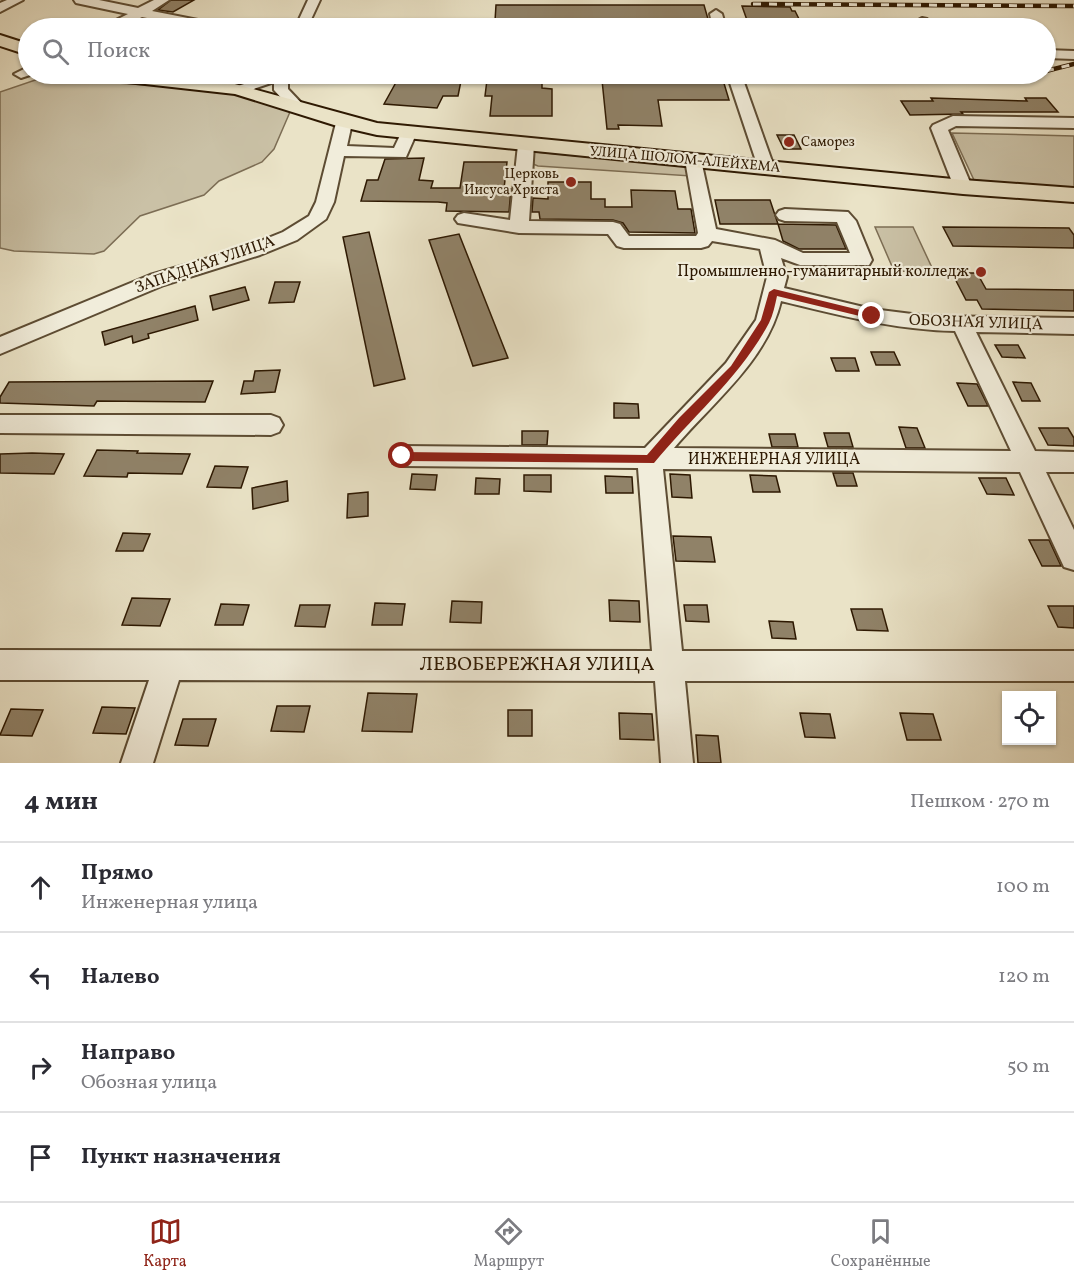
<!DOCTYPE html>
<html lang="ru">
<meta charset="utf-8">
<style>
:root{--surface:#fff;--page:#f2f2f3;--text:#2b2b33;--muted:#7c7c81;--line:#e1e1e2;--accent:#8f2418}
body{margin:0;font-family:Vollkorn,serif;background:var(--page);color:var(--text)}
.controls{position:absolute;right:18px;bottom:18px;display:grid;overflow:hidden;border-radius:0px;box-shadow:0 2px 4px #0004}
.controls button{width:54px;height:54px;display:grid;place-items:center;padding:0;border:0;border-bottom:2px solid var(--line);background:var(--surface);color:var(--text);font:30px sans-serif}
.stop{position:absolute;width:18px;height:18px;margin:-14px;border:4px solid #8f2418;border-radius:50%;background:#fff}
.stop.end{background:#8f2418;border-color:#fff;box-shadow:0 2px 6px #0008}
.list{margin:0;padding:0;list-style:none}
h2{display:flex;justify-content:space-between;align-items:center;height:78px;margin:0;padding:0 24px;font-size:26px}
h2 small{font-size:20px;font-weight:400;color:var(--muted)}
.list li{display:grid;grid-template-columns:39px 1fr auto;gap:18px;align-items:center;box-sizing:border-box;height:90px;padding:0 24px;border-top:2px solid var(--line)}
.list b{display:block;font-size:22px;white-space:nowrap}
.list p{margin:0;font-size:20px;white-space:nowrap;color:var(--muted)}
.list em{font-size:20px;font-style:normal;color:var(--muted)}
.icon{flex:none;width:33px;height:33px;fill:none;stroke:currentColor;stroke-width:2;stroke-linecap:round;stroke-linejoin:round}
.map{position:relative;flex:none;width:1074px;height:763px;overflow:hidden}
.search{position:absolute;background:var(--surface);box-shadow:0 2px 4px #0004;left:18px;right:18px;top:18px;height:66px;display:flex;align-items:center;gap:15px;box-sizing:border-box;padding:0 21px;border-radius:33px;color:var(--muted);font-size:22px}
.sheet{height:438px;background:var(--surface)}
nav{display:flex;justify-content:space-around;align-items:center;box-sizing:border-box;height:84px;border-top:2px solid var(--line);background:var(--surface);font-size:16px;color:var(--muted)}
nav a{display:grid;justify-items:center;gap:3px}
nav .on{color:var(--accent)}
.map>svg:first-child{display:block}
.green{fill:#cac1a6;stroke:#7c6d54;stroke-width:1.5}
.building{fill:#908268;stroke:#2e1902;stroke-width:1.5}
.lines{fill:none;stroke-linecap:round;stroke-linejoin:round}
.minor-casing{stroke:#5d4c33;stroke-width:4}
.major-casing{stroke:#2e1902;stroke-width:4}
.minor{fill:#f1eddb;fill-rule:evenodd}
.major{fill:#eae3c7;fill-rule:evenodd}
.rail-casing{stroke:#2e1902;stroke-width:4.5}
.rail{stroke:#f1eddb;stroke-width:3;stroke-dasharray:8;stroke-linecap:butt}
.route{fill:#8f2418}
.poi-dot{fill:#8f2418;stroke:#f1eddb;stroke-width:2}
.labels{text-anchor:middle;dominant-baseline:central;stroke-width:4.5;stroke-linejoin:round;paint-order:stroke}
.far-poi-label{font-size:14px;fill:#2e1902;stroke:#f1eddb;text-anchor:start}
.far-street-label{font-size:14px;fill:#2e1902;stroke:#f1eddb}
.street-label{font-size:16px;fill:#2e1902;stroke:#f1eddb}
.poi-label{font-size:16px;fill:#2e1902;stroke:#f1eddb;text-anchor:end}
.near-street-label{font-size:20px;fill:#2e1902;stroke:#f1eddb}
</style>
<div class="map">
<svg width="1074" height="763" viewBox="0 0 1074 763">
<rect width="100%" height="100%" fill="#eae3c7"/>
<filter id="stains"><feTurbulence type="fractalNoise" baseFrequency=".00333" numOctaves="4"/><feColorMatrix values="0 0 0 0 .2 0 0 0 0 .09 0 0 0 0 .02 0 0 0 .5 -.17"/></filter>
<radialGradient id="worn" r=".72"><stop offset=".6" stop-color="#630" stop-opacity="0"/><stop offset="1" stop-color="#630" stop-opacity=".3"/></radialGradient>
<path class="green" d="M53 74H76L86 81 193 88 253 96 290 112 274 149 262 162 219 181 204 195 140 216 104 251 94 254 14 251 0 248V92Z
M952 133 1074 136V189L974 180Z
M536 152 684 166 689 169 691 176 538 166 528 162 531 153Z
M875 227H913L934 272 894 271Z"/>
<path class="building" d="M171 0H194L173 12 158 10Z
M496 5H704L710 26H636L635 21H495Z
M742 6 790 7 792 11H795L801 23H748Z
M421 75 462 76 458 96H443L437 108 384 104 399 77 420 78Z
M487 80H542V88L552 89V116H490L492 96H485Z
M602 80H723L729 100H658L662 126 618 125 619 129H607Z
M931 98 1027 101 1025 98H1046L1058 112H961L963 114 910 115 901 101H933Z
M777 135H794L801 149H784Z
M424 158 419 180 433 181 431 188H460L464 162H507L504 189H511L509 212 446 211 447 203 438 202 361 201 367 180H378L385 159Z
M548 182H591V199H605V207H632L631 190 675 191 678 209H691L695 233 629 232 623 223 613 220 540 219 539 212H532L533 198 548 199Z
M715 200H770L778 224H720Z
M778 224 836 225 846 249H799L783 241Z
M943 227 1069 228 1074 235V248L953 246Z
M369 232 405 379 374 386 343 237Z
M459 234 508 358 473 366 429 240Z
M952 273H977L986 289 1074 290V311L982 309 977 300H966Z
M275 282H300L294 302 269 303Z
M245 287 249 300 213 310 210 296Z
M195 306 198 320 148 334 149 338 133 343 132 336 105 345 102 332Z
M995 345H1018L1025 358 1002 357Z
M871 352H894L900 365H876Z
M831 358H855L859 371H836Z
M280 370 275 392 241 394 244 381H253L255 371Z
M213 381 205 402 97 401 94 406 0 403V397L9 382Z
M1013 382 1031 383 1040 401H1022Z
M957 383 977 384 988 406H968Z
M614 403 638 404 639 418H614Z
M899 427 917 428 925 448H906Z
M1039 428H1068L1074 438V446L1048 445Z
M522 431H548L547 445H522Z
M824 433H849L853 447H828Z
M769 434H795L798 447H772Z
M97 450 138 451 137 453 190 454 182 474 128 473 127 477 84 476Z
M0 454 32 453 64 454 54 474 0 473Z
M215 466 248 467 241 488 207 487Z
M833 473H853L857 486H837Z
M412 474 437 475 435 490 410 489Z
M670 474 690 475 692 498 672 497Z
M524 475H551V492L524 491Z
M750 475 776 476 780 492H753Z
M605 476 632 477 633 493H606Z
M476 478 500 479 499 494H475Z
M979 478H1006L1014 495 987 494Z
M287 481 288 501 253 509 252 488Z
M368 492V516L347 518 348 494Z
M123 533 150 534 143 551H116Z
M673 536 711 537 715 562 676 561Z
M1029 540H1049L1061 566H1042Z
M132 598 170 599 160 626 122 625Z
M609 600 639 601 640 622 610 621Z
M452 601 482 602 481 623 450 622Z
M375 603 405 604 402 625H372Z
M221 604 249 605 243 625H215Z
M300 605H330L325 627 295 626Z
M684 605H707L709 622 686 621Z
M1048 606H1074V628L1058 627Z
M851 609H882L888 631 857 630Z
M769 621 793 622 796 639 772 638Z
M368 693 417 694 412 732 362 731Z
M277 706H310L304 732 271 731Z
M102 707 135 708 126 734 93 733Z
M11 709 43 710 32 736 0 735Z
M508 710H532V736H508Z
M619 713 652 714 654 740 620 739Z
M800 713 830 714 835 738 805 737Z
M900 713 933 714 941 740H907Z
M183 719H216L208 746 175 745Z
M696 735 718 736 721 763H698Z"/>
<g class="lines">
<defs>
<path id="minor" d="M7 0H23L0 12V3Z
M74 0H99L138 8 154 0H169L152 11 203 21 205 24 198 28 142 17 120 28H105L106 25 128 14 76 3Z
M308 0H320L307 28H295Z
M716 10 722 14 726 28H713L710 14Z
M922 18 927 19 933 28H920L915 22Z
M1046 50 1074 51V59L1046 58Z
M28 67V74H33L21 78 14 74Z
M267 74H288V89L307 109 304 112H294L274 90V82L239 94 232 90 234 87 258 80Z
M727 74H741L774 167 772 171H760L758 167Z
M953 116 1074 118V128L956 126 948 130 972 187 969 191H957L954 187 931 128 933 125Z
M344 118 352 123 347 146 394 148 403 129 409 127 417 132 406 157 344 156 334 202 326 219 297 240 260 255 164 285 0 354V337L150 275 246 247 283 232 309 216 316 202 336 123Z
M526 140 534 145 529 221 613 222 620 224 629 236H696L698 233 685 160 693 155 701 160 716 229 775 240 803 253H850L837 222 785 221 779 219 776 215 779 211 785 209 848 212 856 221 872 260 869 265H800L781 258 787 277 784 288 872 309 928 316 1074 318V334L976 332 1035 451 1074 452V472H1046L1074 530V570L1064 567 1020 472 663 469 682 651H1074V681H685L693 763H661L655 681 179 680 153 763H121L149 680H0V650L652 651 638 468 402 466 393 463 390 456 393 449 402 446 645 448 726 363 756 320 767 277 760 249 712 241 708 246 701 248H624L617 246 608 234 519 233 458 223 455 219 458 215 464 213 510 220 518 145ZM781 301C839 315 895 330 955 331L1011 451 674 448C712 403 767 361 781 301Z
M0 415H271L279 418 283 425 279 432 271 435 0 433Z"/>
<path id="major" d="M0 35 28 44V55L0 46Z
M100 74H157L220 80 377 123 963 180 1074 188V202L963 194 377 135 334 125 235 94 109 80 102 78Z"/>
</defs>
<use href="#minor" class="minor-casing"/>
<use href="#major" class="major-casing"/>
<use href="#minor" class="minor"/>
<use href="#major" class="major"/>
<defs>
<path id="rail" d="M753 4 1074 6
M1046 71 1074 64
M783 80H953L1030 74"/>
</defs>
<use href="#rail" class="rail-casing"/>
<use href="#rail" class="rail"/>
</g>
<path class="route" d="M774 289 872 313 876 316 872 319 777 296C775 305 773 315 769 323 741 376 692 417 654 463L402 461 397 456 402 452 647 455 679 418 731 366 761 320 769 292Z"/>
<g class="poi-dot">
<circle cx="789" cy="142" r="6"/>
<circle cx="571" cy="182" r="6"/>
<circle cx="981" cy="272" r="6"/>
</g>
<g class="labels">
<g class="far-poi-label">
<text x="801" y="142">Саморез</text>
<text x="559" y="174" text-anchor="end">Церковь<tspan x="559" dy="16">Иисуса Христа</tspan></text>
</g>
<g class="far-street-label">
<text transform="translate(685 160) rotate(5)">УЛИЦА ШОЛОМ-АЛЕЙХЕМА</text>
</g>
<g class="street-label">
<text transform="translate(205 265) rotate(-19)">ЗАПАДНАЯ УЛИЦА</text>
<text transform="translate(976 323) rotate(2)">ОБОЗНАЯ УЛИЦА</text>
<text x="774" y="460">ИНЖЕНЕРНАЯ УЛИЦА</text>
</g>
<g class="poi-label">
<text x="969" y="272">Промышленно-гуманитарный колледж</text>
</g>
<g class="near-street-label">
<text x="537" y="665">ЛЕВОБЕРЕЖНАЯ УЛИЦА</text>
</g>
</g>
<rect width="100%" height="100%" filter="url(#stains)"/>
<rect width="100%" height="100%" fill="url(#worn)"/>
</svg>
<div class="controls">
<button><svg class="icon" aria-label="locate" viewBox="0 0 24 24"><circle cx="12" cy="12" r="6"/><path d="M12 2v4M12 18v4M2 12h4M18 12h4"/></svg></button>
</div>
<div class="stop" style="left:402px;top:456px"></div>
<div class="stop end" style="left:872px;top:316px"></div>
<div class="search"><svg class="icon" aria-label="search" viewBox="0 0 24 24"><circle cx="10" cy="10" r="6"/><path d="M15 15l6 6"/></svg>Поиск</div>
</div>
<section class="sheet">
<h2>4 мин<small>Пешком · 270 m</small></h2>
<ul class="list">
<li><svg class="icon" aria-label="ahead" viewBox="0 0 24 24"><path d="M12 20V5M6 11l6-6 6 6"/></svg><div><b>Прямо</b><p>Инженерная улица</p></div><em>100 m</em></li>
<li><svg class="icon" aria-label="left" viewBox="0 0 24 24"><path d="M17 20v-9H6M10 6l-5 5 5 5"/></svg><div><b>Налево</b></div><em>120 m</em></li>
<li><svg class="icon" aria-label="right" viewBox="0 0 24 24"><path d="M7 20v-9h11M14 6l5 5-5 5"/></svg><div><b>Направо</b><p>Обозная улица</p></div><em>50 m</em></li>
<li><svg class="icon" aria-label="arrive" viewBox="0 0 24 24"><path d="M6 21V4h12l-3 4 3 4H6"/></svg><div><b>Пункт назначения</b></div></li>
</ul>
</section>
<nav>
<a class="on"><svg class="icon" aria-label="map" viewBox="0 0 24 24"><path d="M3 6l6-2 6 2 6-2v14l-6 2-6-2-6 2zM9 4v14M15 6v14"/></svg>Карта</a>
<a><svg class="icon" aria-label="directions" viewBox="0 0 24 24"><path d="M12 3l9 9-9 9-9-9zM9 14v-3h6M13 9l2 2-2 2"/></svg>Маршрут</a>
<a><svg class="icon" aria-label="saved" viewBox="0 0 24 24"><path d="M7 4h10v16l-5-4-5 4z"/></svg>Сохранённые</a>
</nav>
